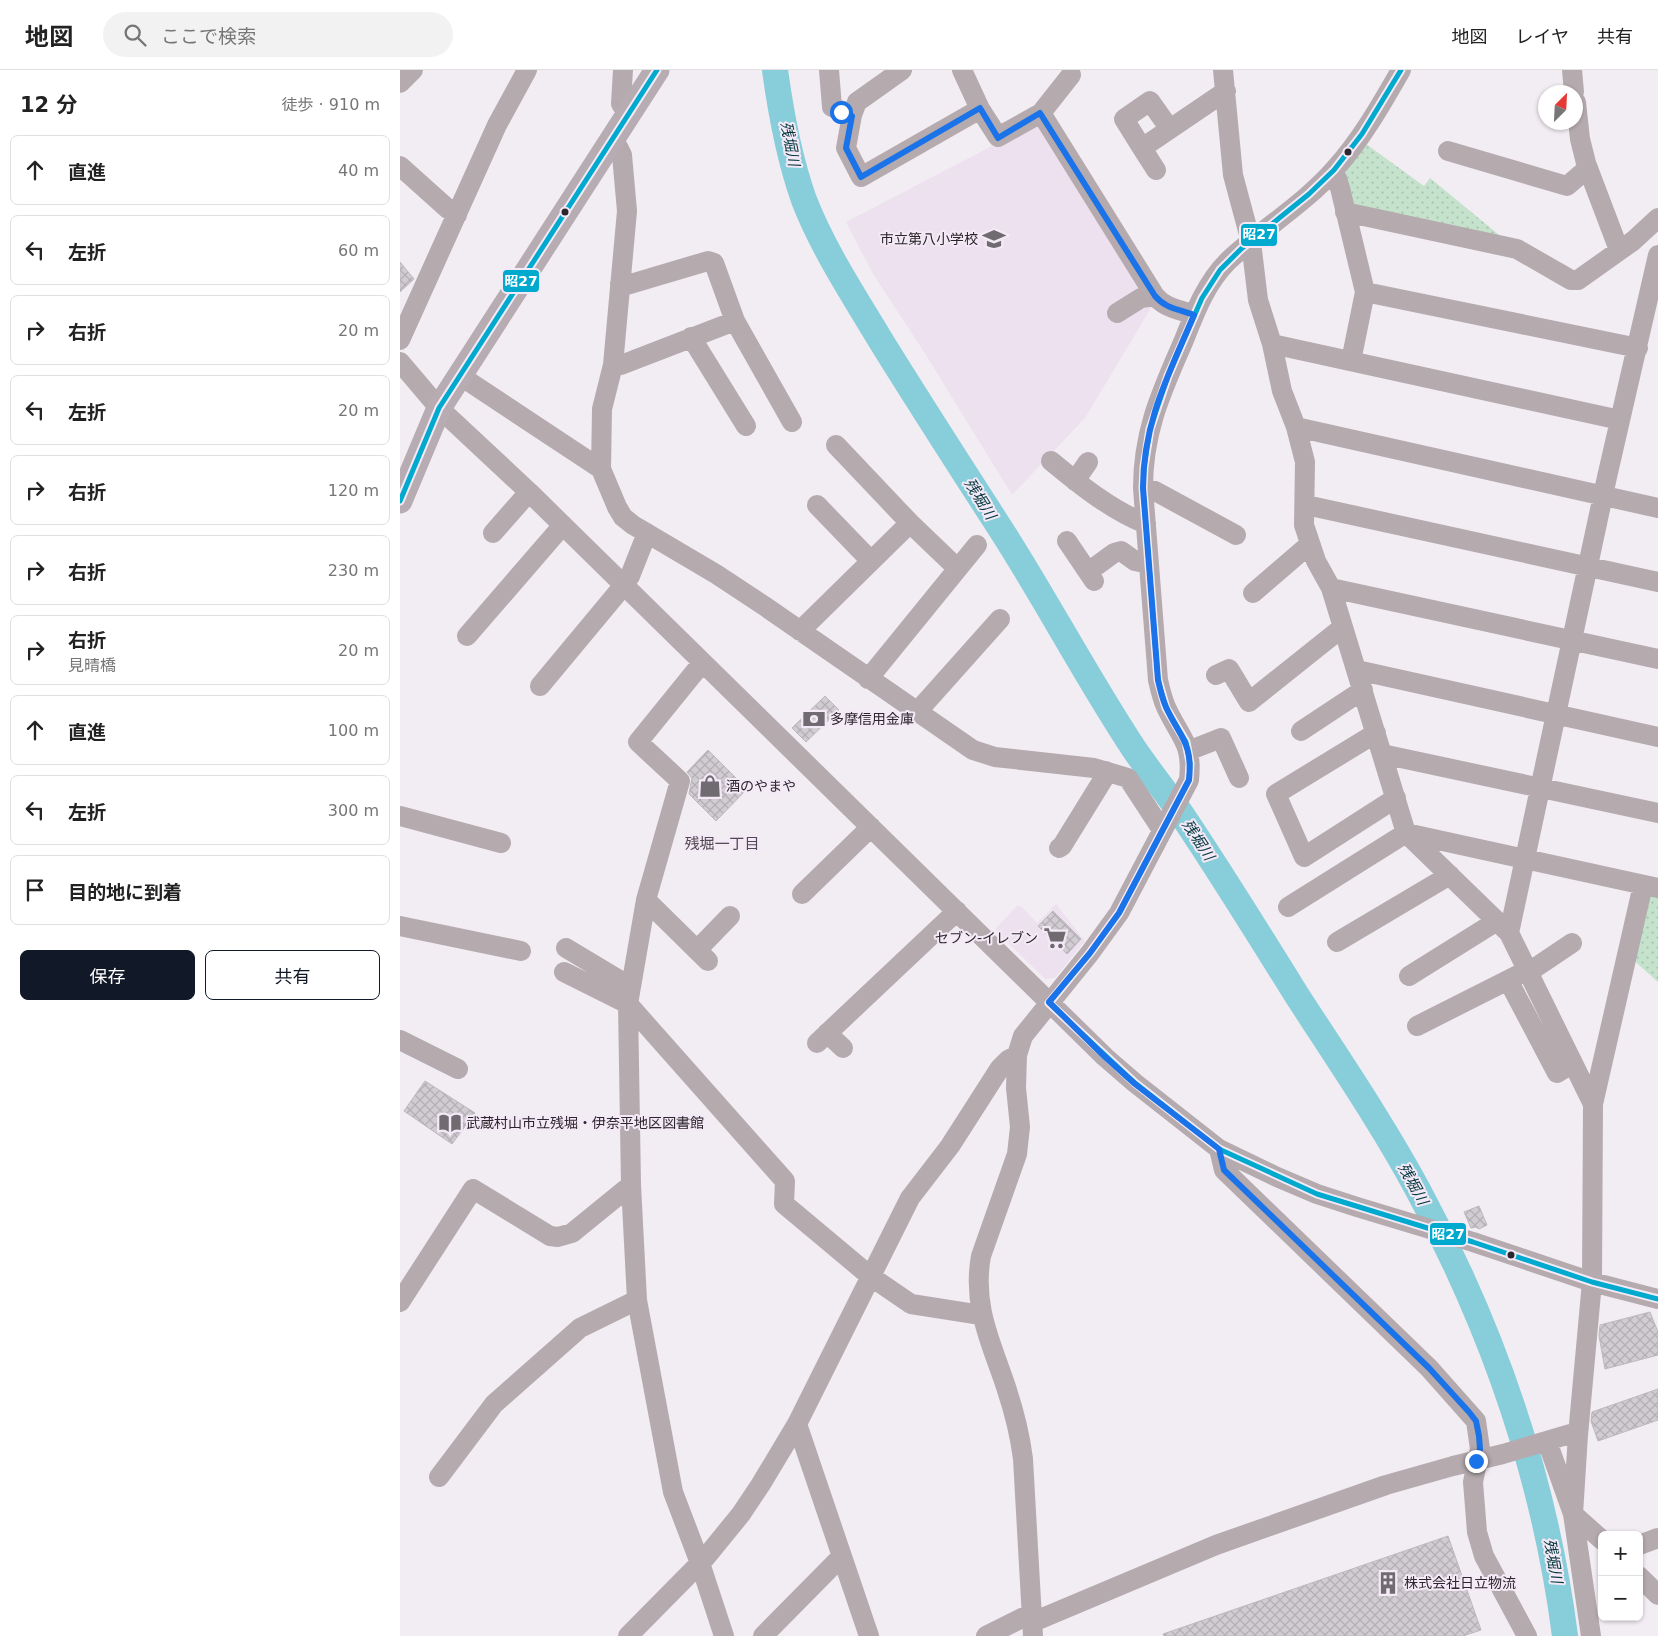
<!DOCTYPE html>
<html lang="ja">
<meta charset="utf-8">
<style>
:root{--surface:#fff;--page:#f2f2f2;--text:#222;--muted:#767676;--line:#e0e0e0;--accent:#111827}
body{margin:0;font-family:"DejaVu Sans","Noto Sans JP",sans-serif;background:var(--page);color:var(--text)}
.controls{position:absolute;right:15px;bottom:15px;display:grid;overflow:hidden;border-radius:8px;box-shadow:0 1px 4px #0004}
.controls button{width:45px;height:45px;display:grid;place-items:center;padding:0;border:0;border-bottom:1px solid var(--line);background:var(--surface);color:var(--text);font:25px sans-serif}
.compass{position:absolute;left:1138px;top:15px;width:45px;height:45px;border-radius:50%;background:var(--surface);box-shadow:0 1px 4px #0004;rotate:24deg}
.stop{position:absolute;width:15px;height:15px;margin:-11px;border:4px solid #1a73e8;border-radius:50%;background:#fff}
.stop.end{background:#1a73e8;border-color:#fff;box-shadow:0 1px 5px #0008}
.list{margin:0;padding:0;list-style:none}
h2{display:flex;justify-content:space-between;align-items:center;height:65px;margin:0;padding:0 20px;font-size:21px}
h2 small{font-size:16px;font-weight:400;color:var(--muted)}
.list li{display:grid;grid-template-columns:32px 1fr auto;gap:15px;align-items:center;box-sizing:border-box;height:70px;margin:0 10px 10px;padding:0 10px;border:1px solid var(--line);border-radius:8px}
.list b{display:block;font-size:19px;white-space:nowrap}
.list p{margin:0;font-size:16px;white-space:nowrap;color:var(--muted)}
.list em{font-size:16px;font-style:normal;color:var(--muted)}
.actions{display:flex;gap:10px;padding:15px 20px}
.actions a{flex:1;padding:11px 0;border:1px solid var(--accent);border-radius:8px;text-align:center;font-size:18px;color:var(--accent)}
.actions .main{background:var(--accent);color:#fff}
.icon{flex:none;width:28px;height:28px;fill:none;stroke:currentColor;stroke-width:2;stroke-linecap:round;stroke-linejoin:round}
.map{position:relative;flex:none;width:1258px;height:1566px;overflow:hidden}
header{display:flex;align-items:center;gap:30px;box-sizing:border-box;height:70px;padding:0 25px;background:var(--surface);border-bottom:1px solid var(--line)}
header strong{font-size:24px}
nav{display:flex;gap:28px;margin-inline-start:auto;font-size:18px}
.search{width:350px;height:45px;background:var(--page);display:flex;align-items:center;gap:12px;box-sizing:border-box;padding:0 18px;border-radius:28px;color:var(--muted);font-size:19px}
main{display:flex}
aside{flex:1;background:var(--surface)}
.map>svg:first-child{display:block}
.built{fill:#ede1ef}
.park{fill:url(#park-dots)}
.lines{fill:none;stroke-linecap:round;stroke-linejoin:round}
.river{stroke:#87ceda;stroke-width:26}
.building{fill:url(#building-cross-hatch);stroke:#bdb8be}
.minor{stroke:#b5abae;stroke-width:20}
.major{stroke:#b6acb2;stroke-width:25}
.bus-1-casing{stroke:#f4e9f6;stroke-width:9}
.bus-1{stroke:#00a9ce;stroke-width:5}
.route{stroke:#1a73e8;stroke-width:6}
.bus-dot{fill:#2a262b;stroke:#f4e9f6;stroke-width:2}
.labels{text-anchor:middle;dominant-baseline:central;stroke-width:4;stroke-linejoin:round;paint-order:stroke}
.poi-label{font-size:14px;fill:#2a262b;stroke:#f4e9f6;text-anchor:start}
.water-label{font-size:15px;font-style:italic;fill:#02363c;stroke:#f4e9f6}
.neighbourhood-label{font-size:15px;fill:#504852;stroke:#f4e9f6}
.line-badge{stroke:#f4e9f6;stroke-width:2}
.badge-label{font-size:14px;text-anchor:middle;font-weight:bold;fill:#fff}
</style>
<header>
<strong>地図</strong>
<div class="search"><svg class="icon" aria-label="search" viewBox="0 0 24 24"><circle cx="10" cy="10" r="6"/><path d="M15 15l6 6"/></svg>ここで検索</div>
<nav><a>地図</a><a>レイヤ</a><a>共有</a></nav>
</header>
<main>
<aside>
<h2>12 分<small>徒歩 · 910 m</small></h2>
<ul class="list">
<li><svg class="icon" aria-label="ahead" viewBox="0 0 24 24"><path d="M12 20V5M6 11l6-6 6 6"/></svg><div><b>直進</b></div><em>40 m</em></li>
<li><svg class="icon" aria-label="left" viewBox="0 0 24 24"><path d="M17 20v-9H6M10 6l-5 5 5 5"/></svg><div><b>左折</b></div><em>60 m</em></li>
<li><svg class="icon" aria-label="right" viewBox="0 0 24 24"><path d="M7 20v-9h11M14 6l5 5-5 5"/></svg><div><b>右折</b></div><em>20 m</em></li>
<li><svg class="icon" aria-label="left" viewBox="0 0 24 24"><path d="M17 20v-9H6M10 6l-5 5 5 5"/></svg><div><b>左折</b></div><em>20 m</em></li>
<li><svg class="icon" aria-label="right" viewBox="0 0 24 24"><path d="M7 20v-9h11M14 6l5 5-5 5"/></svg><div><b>右折</b></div><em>120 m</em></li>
<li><svg class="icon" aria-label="right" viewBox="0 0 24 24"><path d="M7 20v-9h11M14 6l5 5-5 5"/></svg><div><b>右折</b></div><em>230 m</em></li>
<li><svg class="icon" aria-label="right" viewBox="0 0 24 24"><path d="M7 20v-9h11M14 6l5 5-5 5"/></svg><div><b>右折</b><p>見晴橋</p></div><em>20 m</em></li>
<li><svg class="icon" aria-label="ahead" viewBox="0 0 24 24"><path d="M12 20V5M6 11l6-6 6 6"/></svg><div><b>直進</b></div><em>100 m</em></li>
<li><svg class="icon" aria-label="left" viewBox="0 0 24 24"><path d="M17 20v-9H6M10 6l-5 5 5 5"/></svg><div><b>左折</b></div><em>300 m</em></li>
<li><svg class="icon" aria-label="arrive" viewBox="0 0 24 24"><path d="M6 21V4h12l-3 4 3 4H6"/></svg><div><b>目的地に到着</b></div></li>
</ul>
<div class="actions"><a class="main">保存</a><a>共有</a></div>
</aside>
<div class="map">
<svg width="1258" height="1566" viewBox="0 0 1258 1566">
<defs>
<pattern id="park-dots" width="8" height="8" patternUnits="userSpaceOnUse" patternTransform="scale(1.25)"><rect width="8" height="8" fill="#c5e2cc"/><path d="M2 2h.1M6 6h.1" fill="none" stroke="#a9c2af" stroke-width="1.8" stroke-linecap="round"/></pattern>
<pattern id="building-cross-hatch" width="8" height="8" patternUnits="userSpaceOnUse" patternTransform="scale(1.25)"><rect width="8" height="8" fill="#d0ccd1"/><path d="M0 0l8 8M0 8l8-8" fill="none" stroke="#b3afb4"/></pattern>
</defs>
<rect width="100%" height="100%" fill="#f2ecf3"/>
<path class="built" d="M638 52 754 233 685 348 612 425 526 285 473 204 446 152Z
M656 834 685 871 655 908 645 909 596 861V858L617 836H621L637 853Z"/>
<path class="park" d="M966 74 1024 116 1030 108 1110 174 951 140 940 110Z
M1246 817 1258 820V912L1230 887Z"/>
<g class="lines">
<path class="river" d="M375 0C381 44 389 88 404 130 423 179 454 226 481 271 520 334 560 396 600 458 647 531 687 608 734 679 751 704 770 727 786 751 824 808 860 866 896 924 938 989 982 1053 1018 1120 1093 1259 1145 1410 1165 1566"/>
</g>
<path class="building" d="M0 192 14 209 0 222Z
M425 626 439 640 406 672 392 658Z
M308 680 347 719 316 751 289 724 292 708 287 702Z
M653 841 681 869 667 884 638 856Z
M25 1011 75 1043 52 1074 4 1041Z
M1079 1136 1087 1155 1079 1159 1076 1157 1071 1158 1064 1142Z
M1250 1242 1258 1262V1285L1205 1299 1199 1266 1200 1255Z
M1258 1319V1350L1198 1371 1191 1351 1192 1342Z
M1048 1466 1081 1560 1063 1566H764L763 1564Z"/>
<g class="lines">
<path class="minor" d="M223 0 221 34 229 44
M429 0 432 37 452 45
M502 0 457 32 452 45 446 78 461 107 580 39
M562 0 580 39 598 67 641 43 671 5
M823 0 833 105 851 172 858 230 872 274 882 321 896 357 905 392 904 455 916 491 931 518 1006 763 1109 863 1193 1034
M1172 0 1174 22
M0 13 13 0
M1176 32 1180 69 1186 93 1219 180
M641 43 755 226C766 239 779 239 794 245
M211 71 218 77 222 85 227 141 213 295 202 339 201 399 217 437 223 447 233 455 316 504 366 537 573 680 595 687 694 698 728 708 762 760
M742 78 724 49 750 31 769 58
M1048 81 1167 116 1188 98
M0 96 48 139 57 145
M756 100 742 78 826 21
M934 100 940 118 965 222 951 291
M945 142 1117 179 1171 210H1178L1233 171 1258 148
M965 222 1238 278
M717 243 741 228 755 226
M335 251 392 352
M291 267 346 356
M0 270 97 55 127 0
M872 274 1220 350
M0 292 39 338 129 422 705 987 735 1013 819 1079 877 1107 917 1124 957 1137 1073 1172 1192 1212 1258 1229
M213 295H221L335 251 314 193 308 191 227 215 220 214
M59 305 201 399
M896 357 1258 438
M436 375 510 453 557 498
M651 391C680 415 711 440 746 454
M675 411 688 392
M743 418 755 421 836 465
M417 435 471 491
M906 435 1258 512
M93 463 129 422
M667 471 694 511
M688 502 714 483 721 481 735 491 749 494
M931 518 1258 589
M853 523 910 474
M400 561 510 453
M67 566 163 455
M302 593 238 672 280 711 246 830 228 934 231 1115 237 1230 273 1422 300 1493 324 1566
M957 600 1258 667
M816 605 829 599 849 632 943 557
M468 609 577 475
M140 616 224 515 230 506 247 463
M517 642 600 549
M901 661 963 620
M976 663 876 724 904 787 996 728
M788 681 821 668 839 708
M982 684 1258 743
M0 746 101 773
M659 778 662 776 704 708 706 701
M402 824 471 757
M246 830 308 891
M888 837 1006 763 1258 818
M0 856 121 881
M1109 863 1207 407 1258 185
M937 872 1050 805
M166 878 231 917
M297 880 330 846
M164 902 228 934 385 1111 384 1134 470 1206 511 1234 581 1245
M1129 902 1172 873
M1009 906 1097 851
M1108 910 1157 1003 1173 993
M1017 956 1128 900
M427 963 443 978
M0 970 58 999
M417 973 557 841
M819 1079 824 1100 1029 1298 1076 1351 1080 1379 1073 1412 1077 1462 1084 1486 1127 1566
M0 1232 73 1119 150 1166 158 1167 172 1163 231 1115
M397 1354 469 1566
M1147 1371 1173 1444 1191 1566
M39 1407 94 1334 180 1258 237 1230
M1173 1444 1178 1365 1192 1212 1193 1034 1243 815
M1173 1444 1202 1470
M1239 1475 1258 1468
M1239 1506 1258 1525
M633 1552 816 1475 986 1415 1053 1396 1103 1384 1170 1364 1178 1365
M228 1566 306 1487 341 1444 361 1414 397 1354 510 1128 550 1076 600 998 608 990 617 985
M363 1566 442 1486
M586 1566 632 1543
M633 1566 623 1389C620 1364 614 1341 606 1317 591 1272 572 1236 581 1186L617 1084 620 1057 616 1018 617 985 623 966 690 883 719 843 789 710C793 672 780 668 766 637 762 628 760 619 758 610L743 418C743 360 762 321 784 270 795 242 806 213 828 191 862 159 903 135 934 100 961 70 981 35 1001 0"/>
<path class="major" d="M0 431 39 338 257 0"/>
<defs>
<path id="bus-1" d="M1001 0 962 64 934 100 909 124 841 179 820 200 802 228 768 306 750 359 744 397 743 418 758 610 766 638 786 672 790 693 789 710 719 843 690 883 649 933 735 1013 819 1079 917 1124 1073 1172 1192 1212 1258 1229
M0 431 39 338 257 0"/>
</defs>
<use href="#bus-1" class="bus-1-casing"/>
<use href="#bus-1" class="bus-1"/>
</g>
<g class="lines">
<path class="route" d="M441 42 452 46 446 78 461 107 580 38 598 68 640 43 755 226C766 239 779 239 794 245 769 304 743 352 743 418L758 610C760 619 762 628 766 637 780 668 793 672 789 710L719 843 690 883 649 932 705 987 735 1014 819 1079 824 1100 1029 1298 1069 1342 1076 1351 1079 1366 1080 1379 1076 1391"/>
</g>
<defs>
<symbol id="school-bare" viewBox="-9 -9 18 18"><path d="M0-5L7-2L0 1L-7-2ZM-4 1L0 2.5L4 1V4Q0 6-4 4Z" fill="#706b71" stroke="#f4e9f6" stroke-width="2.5" paint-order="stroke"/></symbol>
<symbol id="bank-bare" viewBox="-9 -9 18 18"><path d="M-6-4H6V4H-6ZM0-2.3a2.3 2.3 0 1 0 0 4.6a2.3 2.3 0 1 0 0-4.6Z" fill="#706b71" stroke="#f4e9f6" stroke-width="2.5" paint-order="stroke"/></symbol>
<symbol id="shop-bare" viewBox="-9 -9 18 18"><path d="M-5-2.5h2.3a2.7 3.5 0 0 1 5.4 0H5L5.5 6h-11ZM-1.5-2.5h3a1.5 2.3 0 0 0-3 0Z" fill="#706b71" stroke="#f4e9f6" stroke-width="2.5" paint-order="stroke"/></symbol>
<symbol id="supermarket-bare" viewBox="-9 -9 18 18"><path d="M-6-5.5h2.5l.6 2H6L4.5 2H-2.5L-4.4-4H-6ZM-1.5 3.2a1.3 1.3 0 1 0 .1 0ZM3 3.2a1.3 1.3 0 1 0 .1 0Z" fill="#706b71" stroke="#f4e9f6" stroke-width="2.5" paint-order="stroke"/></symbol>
<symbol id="library-bare" viewBox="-9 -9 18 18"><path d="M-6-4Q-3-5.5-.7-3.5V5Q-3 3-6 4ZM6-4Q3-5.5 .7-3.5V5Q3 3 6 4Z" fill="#706b71" stroke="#f4e9f6" stroke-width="2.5" paint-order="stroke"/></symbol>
<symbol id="building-bare" viewBox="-9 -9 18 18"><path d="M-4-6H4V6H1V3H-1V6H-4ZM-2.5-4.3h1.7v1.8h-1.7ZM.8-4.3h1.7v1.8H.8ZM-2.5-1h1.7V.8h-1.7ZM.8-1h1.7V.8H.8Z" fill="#706b71" stroke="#f4e9f6" stroke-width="2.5" paint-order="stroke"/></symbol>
</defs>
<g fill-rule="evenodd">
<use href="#school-bare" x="578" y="153" width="32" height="32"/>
<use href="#bank-bare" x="398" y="633" width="32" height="32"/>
<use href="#shop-bare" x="294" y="700" width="32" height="32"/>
<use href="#supermarket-bare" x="639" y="852" width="32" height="32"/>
<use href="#library-bare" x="34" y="1037" width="32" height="32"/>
<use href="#building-bare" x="972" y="1497" width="32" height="32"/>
</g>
<g class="bus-dot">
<circle cx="948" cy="82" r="4.5"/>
<circle cx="165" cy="142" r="4.5"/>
<circle cx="1111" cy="1185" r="4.5"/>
</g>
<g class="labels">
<g class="poi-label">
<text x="578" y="169" text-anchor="end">市立第八小学校</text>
<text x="430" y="649">多摩信用金庫</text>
<text x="326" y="716">酒のやまや</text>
<text x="638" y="868" text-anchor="end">セブン-イレブン</text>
<text x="66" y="1053">武蔵村山市立残堀・伊奈平地区図書館</text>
<text x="1004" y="1513">株式会社日立物流</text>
</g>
<g class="water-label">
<text transform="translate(390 74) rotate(79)">残堀川</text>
<text transform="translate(580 429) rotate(58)">残堀川</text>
<text transform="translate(798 770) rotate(57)">残堀川</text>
<text transform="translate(1013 1114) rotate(61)">残堀川</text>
<text transform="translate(1153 1491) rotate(80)">残堀川</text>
</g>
<g class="neighbourhood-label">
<text x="322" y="774">残堀一丁目</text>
</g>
</g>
<g class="line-badge">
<rect x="840" y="153" width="38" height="24" rx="5" fill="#00a9ce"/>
<rect x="102" y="199" width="38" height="24" rx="5" fill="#00a9ce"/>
<rect x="1029" y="1152" width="38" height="24" rx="5" fill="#00a9ce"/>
</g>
<g class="badge-label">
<text x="859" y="169">昭27</text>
<text x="121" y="216">昭27</text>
<text x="1048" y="1169">昭27</text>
</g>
</svg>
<div class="controls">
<button>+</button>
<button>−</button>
</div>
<svg class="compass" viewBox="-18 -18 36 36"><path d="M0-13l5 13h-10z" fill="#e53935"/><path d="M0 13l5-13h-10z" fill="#767676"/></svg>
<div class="stop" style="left:441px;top:42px"></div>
<div class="stop end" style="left:1076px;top:1391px"></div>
</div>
</main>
